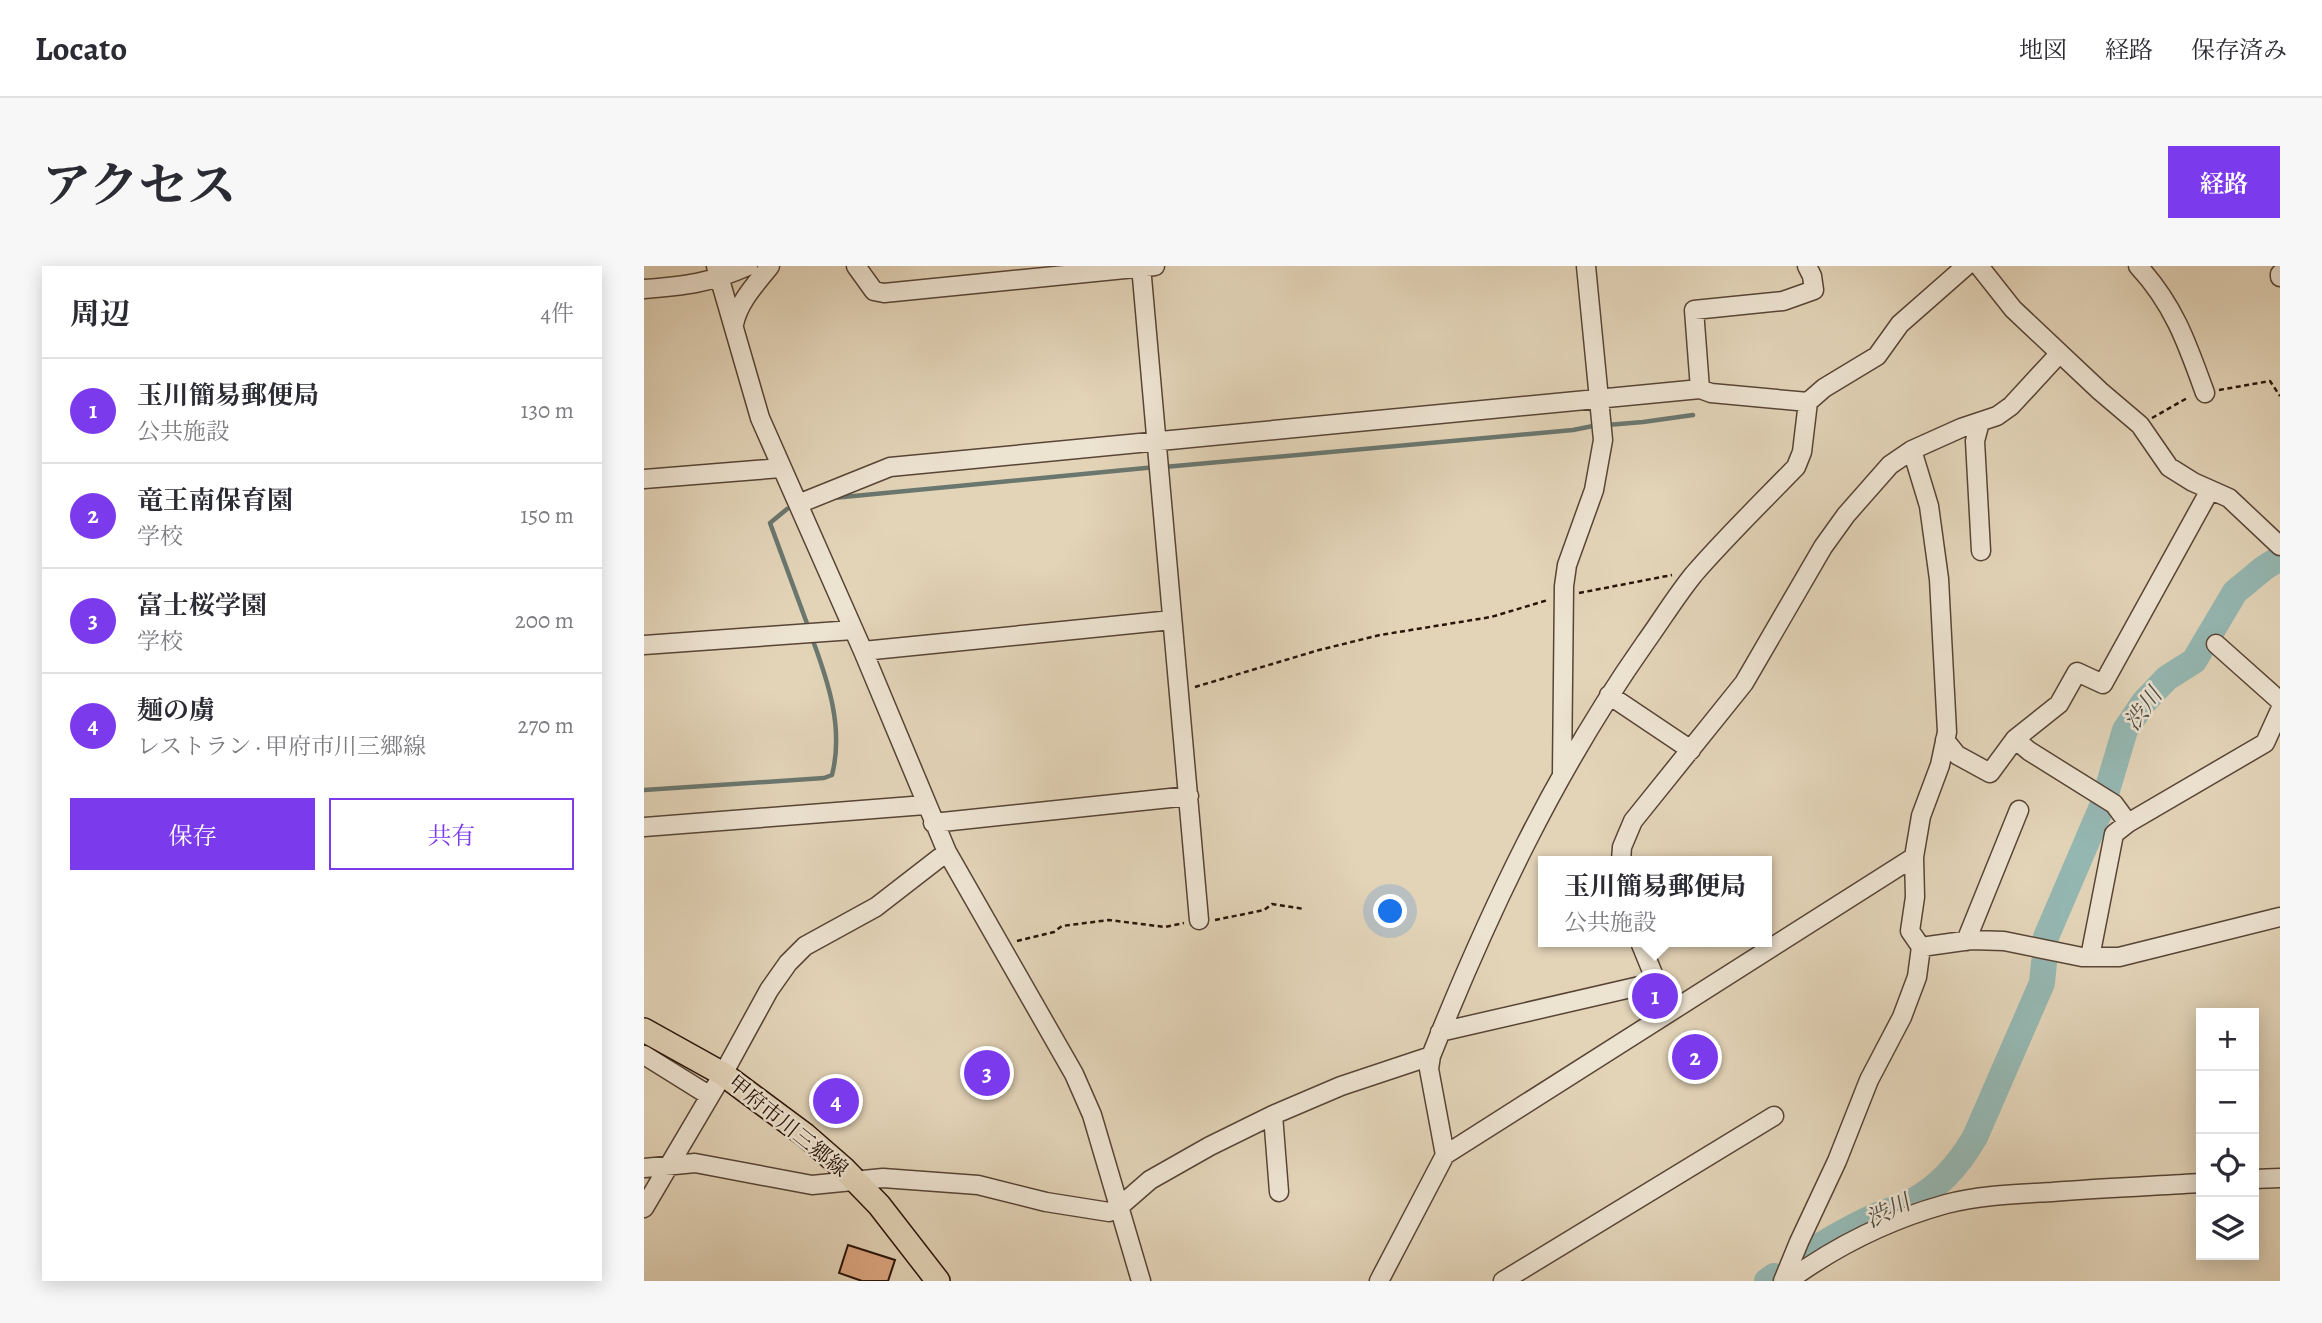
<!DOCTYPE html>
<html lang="ja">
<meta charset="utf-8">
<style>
:root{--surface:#fff;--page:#f7f7f7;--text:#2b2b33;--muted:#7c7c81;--line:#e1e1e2;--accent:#7c3aed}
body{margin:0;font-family:Alegreya,"Noto Serif JP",serif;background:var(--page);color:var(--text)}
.controls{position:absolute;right:21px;bottom:21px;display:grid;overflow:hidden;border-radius:0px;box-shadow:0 4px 18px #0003}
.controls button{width:63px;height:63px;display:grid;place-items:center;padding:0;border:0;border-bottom:2px solid var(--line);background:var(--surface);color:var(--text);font:35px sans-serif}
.you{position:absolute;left:747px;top:646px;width:24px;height:24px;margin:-18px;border:5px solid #fff;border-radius:50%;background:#1a73e8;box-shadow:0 0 0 10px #1a73e833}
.badge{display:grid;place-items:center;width:46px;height:46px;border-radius:50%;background:var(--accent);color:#fff;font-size:23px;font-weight:700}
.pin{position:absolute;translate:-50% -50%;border:4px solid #fff;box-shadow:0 2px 7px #0006}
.popup{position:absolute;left:894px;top:590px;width:234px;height:91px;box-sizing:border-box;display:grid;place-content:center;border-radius:0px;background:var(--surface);filter:drop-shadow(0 2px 5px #0005);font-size:23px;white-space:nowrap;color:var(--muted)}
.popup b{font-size:26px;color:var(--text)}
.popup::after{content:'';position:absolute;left:50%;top:100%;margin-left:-14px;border:14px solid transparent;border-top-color:var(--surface)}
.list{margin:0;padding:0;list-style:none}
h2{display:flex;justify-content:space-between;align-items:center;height:91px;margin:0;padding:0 28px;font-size:30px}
h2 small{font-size:23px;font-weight:400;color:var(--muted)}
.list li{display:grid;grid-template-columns:46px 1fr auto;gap:21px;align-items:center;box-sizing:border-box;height:105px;padding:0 28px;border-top:2px solid var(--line)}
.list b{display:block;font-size:26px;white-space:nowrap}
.list p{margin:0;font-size:23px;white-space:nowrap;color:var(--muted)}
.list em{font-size:23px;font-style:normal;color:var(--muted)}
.actions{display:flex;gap:14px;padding:21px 28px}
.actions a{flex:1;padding:16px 0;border:2px solid var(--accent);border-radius:0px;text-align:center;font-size:24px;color:var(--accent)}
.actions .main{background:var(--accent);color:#fff}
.icon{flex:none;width:38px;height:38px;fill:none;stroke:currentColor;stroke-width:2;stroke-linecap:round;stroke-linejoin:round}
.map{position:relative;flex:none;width:1636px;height:1015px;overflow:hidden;border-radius:0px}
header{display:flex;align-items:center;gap:42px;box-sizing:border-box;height:98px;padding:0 35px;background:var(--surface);border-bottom:2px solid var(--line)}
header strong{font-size:33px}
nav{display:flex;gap:38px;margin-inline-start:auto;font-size:24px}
.intro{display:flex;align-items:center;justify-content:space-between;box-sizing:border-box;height:168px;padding:0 42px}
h1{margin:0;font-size:49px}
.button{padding:18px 32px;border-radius:0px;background:var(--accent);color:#fff;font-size:24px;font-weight:700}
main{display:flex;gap:42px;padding:0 42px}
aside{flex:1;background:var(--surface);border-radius:0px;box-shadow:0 4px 18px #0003}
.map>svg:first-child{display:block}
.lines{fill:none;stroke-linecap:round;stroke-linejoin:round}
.stream{stroke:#6a776f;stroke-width:4.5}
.river{stroke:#95b8b3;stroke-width:26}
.building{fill:#dda782;stroke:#2a150a;stroke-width:2}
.minor-casing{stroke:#584536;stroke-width:21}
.major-casing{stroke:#2a150a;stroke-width:26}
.path{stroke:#2a150a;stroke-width:2.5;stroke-dasharray:5 3.5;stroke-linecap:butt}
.minor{stroke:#ede3d1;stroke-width:18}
.major{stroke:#e3d4b8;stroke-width:23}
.labels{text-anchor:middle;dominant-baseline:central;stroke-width:5;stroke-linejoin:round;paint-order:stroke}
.street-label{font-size:21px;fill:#2a150a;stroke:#ede3d1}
.water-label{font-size:23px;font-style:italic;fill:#4f4e45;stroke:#ede3d1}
</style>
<header>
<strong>Locato</strong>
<nav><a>地図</a><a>経路</a><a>保存済み</a></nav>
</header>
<div class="intro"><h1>アクセス</h1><a class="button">経路</a></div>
<main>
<aside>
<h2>周辺<small>4件</small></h2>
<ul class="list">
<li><span class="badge">1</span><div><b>玉川簡易郵便局</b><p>公共施設</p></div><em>130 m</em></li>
<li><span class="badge">2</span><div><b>竜王南保育園</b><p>学校</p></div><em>150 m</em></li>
<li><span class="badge">3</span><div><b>富士桜学園</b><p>学校</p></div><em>200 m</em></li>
<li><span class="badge">4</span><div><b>麺の虜</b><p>レストラン · 甲府市川三郷線</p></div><em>270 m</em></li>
</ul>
<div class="actions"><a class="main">保存</a><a>共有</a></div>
</aside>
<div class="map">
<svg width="1636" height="1015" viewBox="0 0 1636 1015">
<rect width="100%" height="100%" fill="#e3d4b8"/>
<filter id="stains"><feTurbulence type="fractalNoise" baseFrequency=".00286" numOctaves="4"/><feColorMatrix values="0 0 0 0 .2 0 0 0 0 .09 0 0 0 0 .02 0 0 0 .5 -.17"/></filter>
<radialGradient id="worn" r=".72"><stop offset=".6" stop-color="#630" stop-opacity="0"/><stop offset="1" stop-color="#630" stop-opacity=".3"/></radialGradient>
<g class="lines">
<path class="stream" d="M963 159 999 156 1049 149
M520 201 929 164 954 159
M189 232 512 201
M143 243 126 257 165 363
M0 524 180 512 188 509C200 462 184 415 168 372"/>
<path class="river" d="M1402 671 1459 538 1481 464 1500 436 1523 412 1550 395 1591 326 1620 302 1636 292
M1160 990C1182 975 1207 961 1231 950 1243 945 1256 942 1267 936 1294 922 1316 897 1331 871L1398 717 1400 696
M1123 1015 1130 1010"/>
</g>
<path class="building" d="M204 979 251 994 244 1015H218L195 1007Z"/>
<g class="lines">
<defs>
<path id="minor" d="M72 0 116 152 219 385 303 586 430 808 448 849 497 1015
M212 0 230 25 240 27 511 0
M497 0 555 654
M1335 0 1369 43 1456 125 1496 159 1525 201 1549 216 1585 232 1636 280
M1494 0C1530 39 1543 77 1561 127
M1636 8V11
M0 23C41 20 66 17 104 0
M90 58C95 35 112 18 126 0
M1056 123 1067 127 1164 136
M1336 156 1331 175 1337 285
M0 213 137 202
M154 238 246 201 1056 123 1050 44 1139 35 1170 24 1168 10 1163 0
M1572 378 1636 435
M0 379 209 364
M219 385 528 354
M965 429 1047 484
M1301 474 1313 489 1346 507 1371 473
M918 508 920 320 923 299 950 224 959 174 942 0
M289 557 545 530
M1484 557 1470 538 1385 485 1371 473 1415 438 1433 406 1459 418 1566 224
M0 561 281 539
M977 595 978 581 989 555 1100 417 1179 281 1202 249 1246 199 1268 184 1317 162 1353 150 1367 140 1415 88
M1322 675 1375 544
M996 676 1025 747
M1277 681 1327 674 1360 675 1438 691H1475L1636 651
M1446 691 1470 568 1484 557 1621 477 1636 444
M796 766 1013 716
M0 789 66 830
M629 849 635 926
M801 889 1270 591
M0 902 51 897 168 919 239 912 334 919 402 936 465 946 475 941 506 914 566 880 629 849 697 820 787 790
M1610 913 1636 912
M0 942 79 808 125 724 144 697 161 680 232 641 303 586
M735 1015 801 889 785 803 787 790C845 645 911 505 1001 377 1017 355 1032 330 1050 308 1082 271 1118 236 1152 201L1158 186 1164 136 1180 122 1233 90 1256 58 1322 0
M859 1015 1130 850
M1139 1015 1155 976 1193 895 1225 814 1258 751 1273 711 1277 681 1266 665 1271 631 1270 591 1277 550 1296 499 1303 466 1295 313 1285 240 1268 184
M1144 1015C1192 980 1244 954 1302 938 1336 929 1372 928 1408 926 1458 922 1507 920 1557 917"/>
<path id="major" d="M0 764 79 808 161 869 200 903 235 939 294 1015"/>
</defs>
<use href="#minor" class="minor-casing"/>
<use href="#major" class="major-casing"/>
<path class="path" d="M1575 124 1626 115 1636 130
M1508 152 1545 131
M935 327 1028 309
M551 421 675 384 736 369 847 351 904 334
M571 654 620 644 628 638 660 643
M373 675 410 666 418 660 465 654 521 661 540 657"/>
<use href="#minor" class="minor"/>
<use href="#major" class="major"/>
</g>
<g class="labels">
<g class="street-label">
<text transform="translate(144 860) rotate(39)">甲府市川三郷線</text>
</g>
<g class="water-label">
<text transform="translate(1499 443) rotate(-53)">渋川</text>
<text transform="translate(1244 945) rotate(-26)">渋川</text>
</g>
</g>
<rect width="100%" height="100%" filter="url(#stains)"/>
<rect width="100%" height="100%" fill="url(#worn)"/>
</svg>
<div class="controls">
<button>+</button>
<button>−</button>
<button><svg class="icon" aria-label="locate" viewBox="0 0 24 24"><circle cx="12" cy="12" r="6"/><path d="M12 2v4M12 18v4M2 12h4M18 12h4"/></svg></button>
<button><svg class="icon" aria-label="layers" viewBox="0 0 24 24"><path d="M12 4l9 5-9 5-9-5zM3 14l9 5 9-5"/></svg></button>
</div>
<div class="you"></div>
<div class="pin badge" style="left:1011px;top:730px">1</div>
<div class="popup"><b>玉川簡易郵便局</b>公共施設</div>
<div class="pin badge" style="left:1051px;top:791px">2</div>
<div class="pin badge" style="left:343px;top:807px">3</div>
<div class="pin badge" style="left:192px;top:835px">4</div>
</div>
</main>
